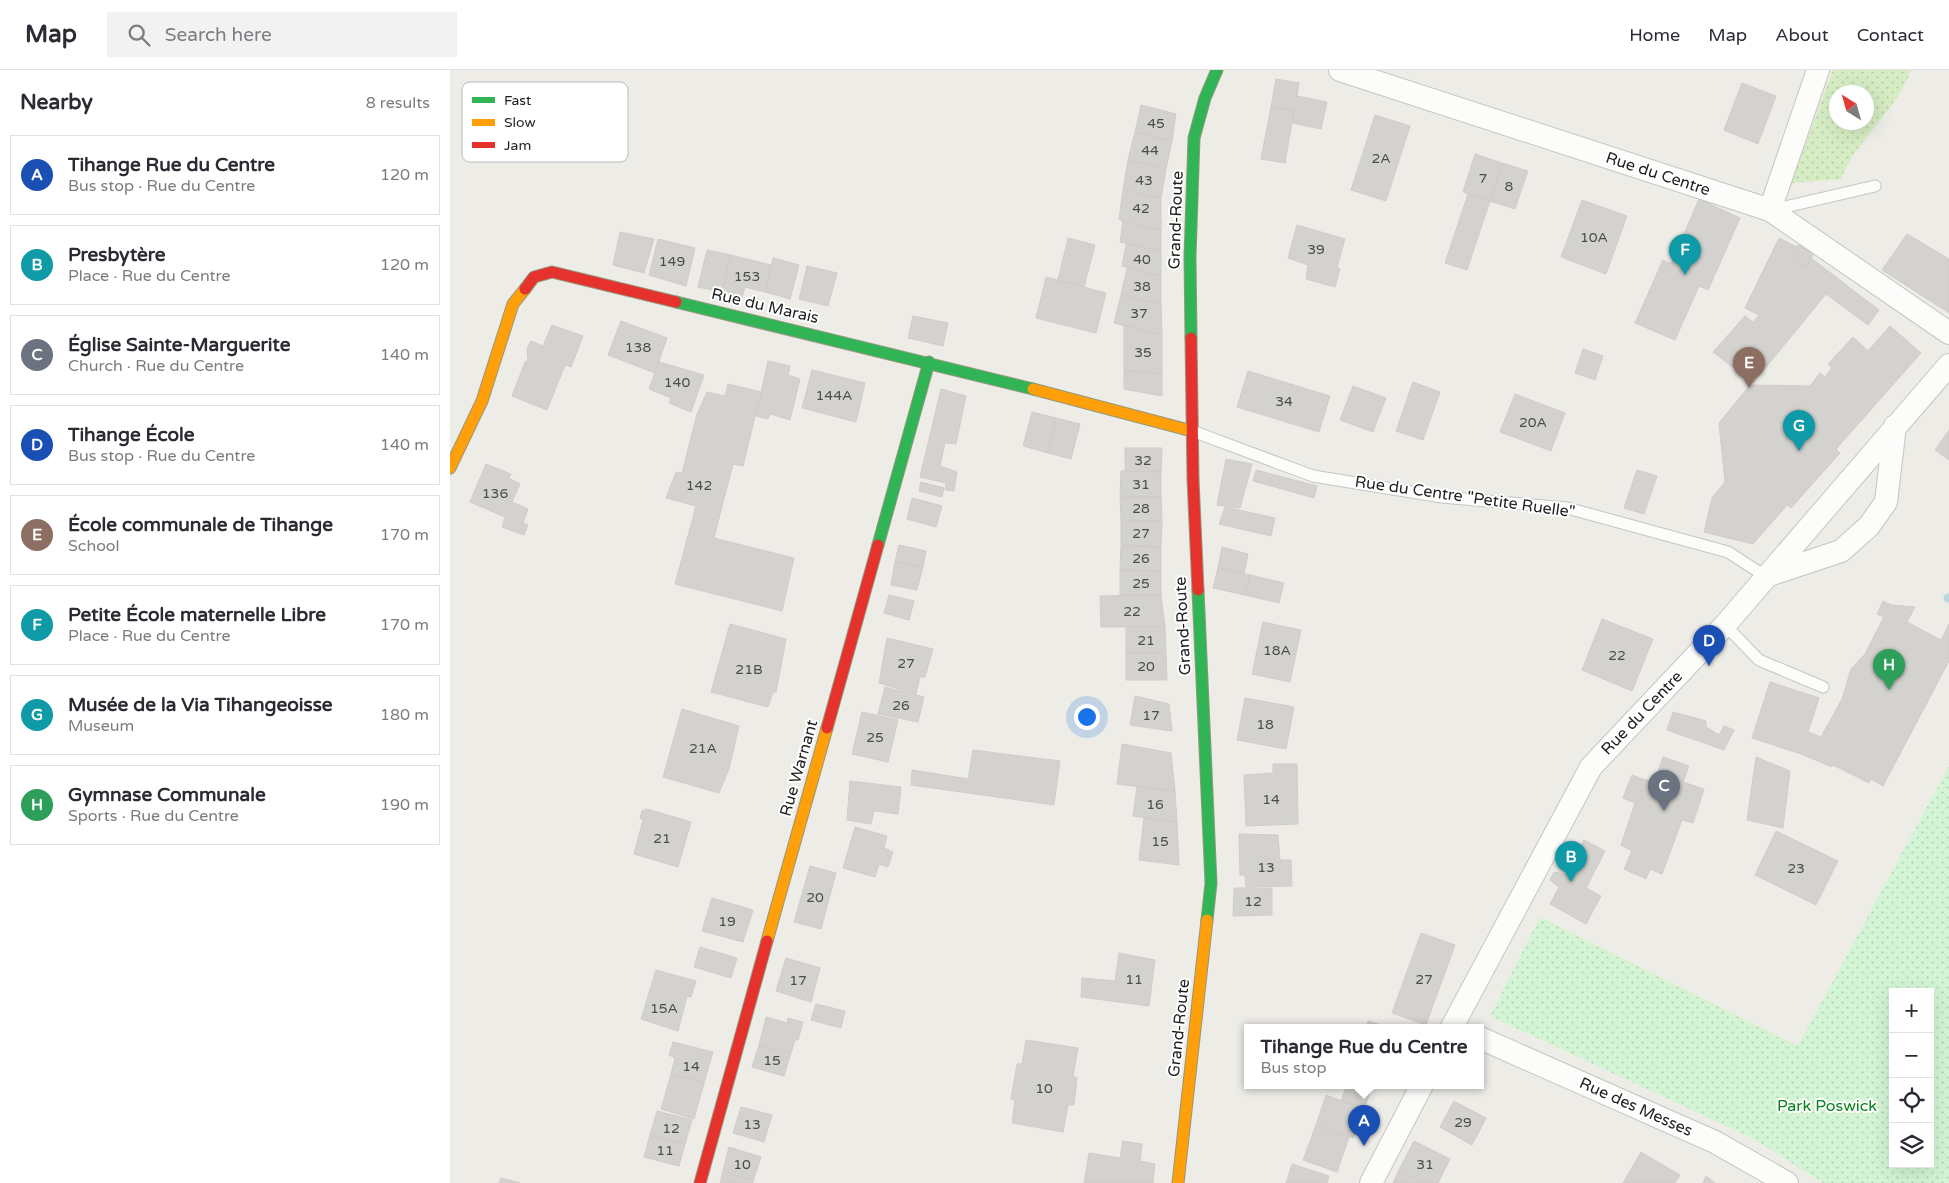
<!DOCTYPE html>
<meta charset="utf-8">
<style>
:root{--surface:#fff;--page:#f2f2f3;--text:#2b2b33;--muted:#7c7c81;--line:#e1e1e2;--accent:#b45309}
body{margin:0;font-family:"Varela Round",sans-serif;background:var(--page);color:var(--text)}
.controls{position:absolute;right:15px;bottom:15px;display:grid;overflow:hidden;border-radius:0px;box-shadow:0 5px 20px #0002}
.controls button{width:45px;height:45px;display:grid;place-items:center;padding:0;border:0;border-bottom:1px solid var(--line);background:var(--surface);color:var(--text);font:25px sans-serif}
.compass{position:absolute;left:1379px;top:15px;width:45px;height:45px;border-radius:50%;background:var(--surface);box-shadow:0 5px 20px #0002;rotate:323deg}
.you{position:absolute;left:636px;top:646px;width:18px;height:18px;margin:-12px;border:4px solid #fff;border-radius:50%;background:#1a73e8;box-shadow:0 0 0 8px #1a73e833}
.badge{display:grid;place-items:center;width:32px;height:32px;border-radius:50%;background:var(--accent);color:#fff;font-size:16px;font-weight:700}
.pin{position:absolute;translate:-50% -41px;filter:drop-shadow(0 1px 2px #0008)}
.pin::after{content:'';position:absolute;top:26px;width:18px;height:15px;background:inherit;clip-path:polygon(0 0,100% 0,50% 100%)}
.popup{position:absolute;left:794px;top:954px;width:240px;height:65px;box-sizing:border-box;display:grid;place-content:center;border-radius:0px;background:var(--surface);filter:drop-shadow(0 1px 4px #0005);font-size:16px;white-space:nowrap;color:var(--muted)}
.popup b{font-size:19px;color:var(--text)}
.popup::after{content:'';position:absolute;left:50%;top:100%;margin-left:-10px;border:10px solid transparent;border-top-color:var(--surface)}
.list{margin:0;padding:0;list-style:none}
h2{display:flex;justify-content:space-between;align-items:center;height:65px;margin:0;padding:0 20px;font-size:21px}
h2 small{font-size:16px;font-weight:400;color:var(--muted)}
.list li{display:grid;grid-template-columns:32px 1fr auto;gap:15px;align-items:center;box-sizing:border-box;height:80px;margin:0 10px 10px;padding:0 10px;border:1px solid var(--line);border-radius:0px}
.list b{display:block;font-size:19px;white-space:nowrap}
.list p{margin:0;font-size:16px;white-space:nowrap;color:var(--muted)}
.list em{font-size:16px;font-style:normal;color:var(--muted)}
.icon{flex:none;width:28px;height:28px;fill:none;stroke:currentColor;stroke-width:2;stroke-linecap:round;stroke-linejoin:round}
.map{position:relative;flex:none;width:1499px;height:1113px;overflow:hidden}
header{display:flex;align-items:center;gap:30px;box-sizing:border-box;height:70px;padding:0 25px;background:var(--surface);border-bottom:1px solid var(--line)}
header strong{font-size:24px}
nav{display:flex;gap:28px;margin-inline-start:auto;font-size:18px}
.search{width:350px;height:45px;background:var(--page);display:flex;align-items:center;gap:12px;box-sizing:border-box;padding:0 18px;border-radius:0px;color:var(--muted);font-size:19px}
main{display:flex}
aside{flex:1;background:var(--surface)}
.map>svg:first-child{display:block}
.grass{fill:url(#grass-dots);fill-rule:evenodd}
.park{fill:url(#park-dots);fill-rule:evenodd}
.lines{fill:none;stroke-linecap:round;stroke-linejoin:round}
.stream{stroke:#b8d7e2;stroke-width:9}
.building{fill:#d3d2ce;stroke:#d0cdc8}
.lane-casing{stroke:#c5c5c3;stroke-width:13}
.street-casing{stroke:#c5c5c3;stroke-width:24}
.fast-casing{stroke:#94987e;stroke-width:13}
.slow-casing{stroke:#94987e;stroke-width:13}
.jam-casing{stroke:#94987e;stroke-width:13}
.lane{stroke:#fcfcfb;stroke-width:11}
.street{stroke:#fcfcfb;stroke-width:22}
.fast{stroke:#30b455;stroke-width:11}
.slow{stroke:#ff9f0a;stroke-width:11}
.jam{stroke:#e5322d;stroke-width:11}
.labels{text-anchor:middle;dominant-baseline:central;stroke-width:4;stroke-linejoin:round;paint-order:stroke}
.number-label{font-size:14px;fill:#4b4b4a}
.street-label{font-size:16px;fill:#1e1e1e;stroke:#fff}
.park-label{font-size:16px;fill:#058418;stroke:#fff}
.key{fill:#fff;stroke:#bcbcbc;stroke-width:1}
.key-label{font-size:14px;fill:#1e1e1e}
</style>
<header>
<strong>Map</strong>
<div class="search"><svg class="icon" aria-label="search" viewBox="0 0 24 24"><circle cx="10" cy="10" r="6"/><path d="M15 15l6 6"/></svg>Search here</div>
<nav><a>Home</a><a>Map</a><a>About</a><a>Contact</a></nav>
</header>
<main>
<aside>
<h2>Nearby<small>8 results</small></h2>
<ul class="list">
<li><span class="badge" style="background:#1a4fb4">A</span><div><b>Tihange Rue du Centre</b><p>Bus stop · Rue du Centre</p></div><em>120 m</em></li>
<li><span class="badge" style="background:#0f9aa8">B</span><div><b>Presbytère</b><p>Place · Rue du Centre</p></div><em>120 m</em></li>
<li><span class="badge" style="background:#6b7280">C</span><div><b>Église Sainte-Marguerite</b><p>Church · Rue du Centre</p></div><em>140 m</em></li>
<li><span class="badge" style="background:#1a4fb4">D</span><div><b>Tihange École</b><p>Bus stop · Rue du Centre</p></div><em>140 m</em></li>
<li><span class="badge" style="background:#8d6e63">E</span><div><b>École communale de Tihange</b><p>School</p></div><em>170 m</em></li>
<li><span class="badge" style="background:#0f9aa8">F</span><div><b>Petite École maternelle Libre</b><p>Place · Rue du Centre</p></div><em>170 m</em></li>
<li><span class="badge" style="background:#0f9aa8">G</span><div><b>Musée de la Via Tihangeoisse</b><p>Museum</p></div><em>180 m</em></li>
<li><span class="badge" style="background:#2e9e5b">H</span><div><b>Gymnase Communale</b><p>Sports · Rue du Centre</p></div><em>190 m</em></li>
</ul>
</aside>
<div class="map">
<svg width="1499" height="1113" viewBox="0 0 1499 1113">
<defs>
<pattern id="grass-dots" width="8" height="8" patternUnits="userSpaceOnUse" patternTransform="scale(1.25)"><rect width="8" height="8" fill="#d6edc4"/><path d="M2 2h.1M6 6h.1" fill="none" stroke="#b7cba8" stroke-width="1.8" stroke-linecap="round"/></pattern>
<pattern id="park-dots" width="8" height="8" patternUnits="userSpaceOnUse" patternTransform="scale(1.25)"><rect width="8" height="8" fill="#d3f5d5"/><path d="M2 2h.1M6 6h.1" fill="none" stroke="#b5d2b6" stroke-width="1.8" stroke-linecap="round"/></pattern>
</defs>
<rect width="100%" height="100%" fill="#edece7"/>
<path class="grass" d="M1383 0H1461C1446 41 1407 69 1391 109L1341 113ZM1386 22H1416V52H1386Z"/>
<path class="park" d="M1499 696V1113H1373L1304 1069 1040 946 1090 847 1348 976ZM1443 922H1480V1094H1443Z"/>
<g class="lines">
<path class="stream" d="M1498 528H1499"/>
</g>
<path class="building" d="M826 9 849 13 847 26 877 32 871 59 842 53 844 41 821 37Z
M1292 13 1326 26 1308 74 1274 60Z
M691 35 726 44 722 71 685 62Z
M821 37 844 40 835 93 811 89Z
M925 45 960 56 936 131 901 120Z
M685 62 722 71 716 99 678 90Z
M1025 84 1052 93 1040 131 1013 122Z
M678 90 716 99 711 128 673 120Z
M1052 93 1078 101 1065 139 1040 131Z
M673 120 711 128V160L673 152 669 149Z
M1018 124 1040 131 1017 200 995 193Z
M1249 129 1290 148 1258 220 1249 216 1225 270 1185 253 1213 190 1221 194Z
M1132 130 1177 146 1156 204 1111 187Z
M673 152 711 160V181L670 172Z
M847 155 895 169 887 197 890 199 885 217 856 209 858 195 838 188Z
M170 162 204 169 194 203 163 195Z
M1457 164 1499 189V243L1432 200Z
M618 168 645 175 634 217 608 210Z
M1329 168 1347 177 1341 189 1356 197 1361 188 1429 240 1418 255 1376 224 1303 313 1263 282 1295 246 1303 252 1309 245 1295 238Z
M208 169 245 178 236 216 199 205Z
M676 174 711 181V206L672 196Z
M1348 175 1364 183 1356 197 1341 189Z
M257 180 281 185 272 222 248 217Z
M281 185 321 195 315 222 295 217 292 228 272 222Z
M323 188 349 195 340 229 315 222Z
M357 196 387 203 378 236 349 229Z
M677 198 711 206V234L671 225Z
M596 207 656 223 646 263 586 248Z
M671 225 711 234 712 265 664 253Z
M463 246 498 253 493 276 458 268Z
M171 251 217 268 205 303 158 285Z
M102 255 133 266 121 297 115 295 97 340 62 326 75 292 78 290 77 279 81 271 93 276Z
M674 255 712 265V304L674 300Z
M1440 256 1471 283 1386 379 1390 383 1341 438 1337 435 1303 474 1254 462 1262 428 1275 412 1269 353 1300 315 1360 316 1370 303 1375 307 1382 298 1378 294 1403 267 1418 281Z
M1133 279 1153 286 1145 310 1125 303Z
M318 291 340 296 338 305 350 309 340 350 320 344 318 349 306 346Z
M209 292 254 305 241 342 219 333 221 328 199 319Z
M362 300 415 313 406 352 352 338Z
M674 300 712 304V326L674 319Z
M798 301 880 326 869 362 787 337Z
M963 312 990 322 973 370 946 361Z
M278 314 311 322 293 396 283 394 264 468 344 488 332 541 225 514 246 436 216 428 226 402 232 403 247 344 257 322 275 326Z
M903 316 936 328 923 362 890 350Z
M491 319 516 326 506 374 495 373 490 396 507 402 504 421 495 420 496 413 470 407Z
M1065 324 1115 343 1101 381 1050 362Z
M582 342 606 348 598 383 573 376Z
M606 348 630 354 621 389 598 383Z
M1499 360V390L1485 380Z
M675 378H712L711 402 675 401Z
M776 389 802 394 790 438 767 435Z
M36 394 61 404 59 408 70 414 62 432 78 439 73 453 78 455 74 465 52 457 55 447 20 432Z
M806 400 867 416 864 428 803 411Z
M1187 400 1207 406 1194 444 1174 438Z
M671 401 711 402V427L670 426Z
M471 412 494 418 492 427 469 421Z
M670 426 711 427 712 451 671 450Z
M462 428 492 436 486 457 457 449Z
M775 437 825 448 821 466 769 454Z
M671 450 712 451 711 477 671 475Z
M449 475 476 481 473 497 445 492Z
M671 475 711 477V501L670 500Z
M772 477 798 484 794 503 768 498Z
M445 492 473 497 467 520 441 515Z
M768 498 800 505 795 525 763 518Z
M670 500 711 501V525H670Z
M800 505 834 513 829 533 795 525Z
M439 525 464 531 459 550 434 543Z
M711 525 715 557H651L650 526Z
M1433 531 1441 535 1465 537 1457 552 1491 570 1499 554V591L1433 716 1421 709 1419 713 1383 695 1382 697 1351 684 1302 668 1320 612 1369 628 1358 662 1371 667 1392 629 1401 599 1415 584 1434 547 1427 544Z
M1152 549 1203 569 1182 621 1132 600Z
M813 552 851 560 840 612 802 604Z
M280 554 336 569 326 622H323L318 637 261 622Z
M676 557H715L716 583H676Z
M437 568 483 579 475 607H470L466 624 429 613Z
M676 583H716L717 610H676Z
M435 617 474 627 468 652 428 644Z
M685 626 719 634 722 661 680 655Z
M795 628 844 637 836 679 787 670Z
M232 639 289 656 279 699 269 723 213 707Z
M412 642 448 650 438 692 402 684Z
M1223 642 1256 651V657L1269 665 1274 656 1284 660 1274 680 1217 660Z
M672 674 721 683 725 721 667 714Z
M523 680 610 691 604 735 461 715 462 700 518 709Z
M1213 687 1239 696 1233 712 1254 719 1243 753 1232 750 1212 804 1200 799 1196 809 1174 799 1182 781 1171 775 1185 733 1173 728 1182 705 1204 713Z
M1306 687 1340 701 1333 758 1297 750Z
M823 694H847L848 754 796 756 794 705 823 703Z
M400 711 451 717 448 744 424 741 421 754 397 750Z
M687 717 725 721 727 752 683 746Z
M197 739 241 752 228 797 184 784 193 750 190 748 192 741Z
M694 748 727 752 729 795 689 790Z
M405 757 437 766 434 778 443 782 438 797 429 794 425 807 393 798Z
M1326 761 1388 791 1366 835 1305 805Z
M789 764 828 765 830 790H841L842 816 796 817 795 805H790Z
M1134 770 1155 781 1136 818 1151 826 1136 854 1100 834 1109 817 1100 810 1104 802 1116 805Z
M360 796 386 803 371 859 344 852Z
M784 818H822V845L783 846Z
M262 828 303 840 293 872 252 861Z
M971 863 1005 875 976 955 942 943Z
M250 877 287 888 281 908 244 897Z
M669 883 705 890 699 936 631 927 632 908 665 911Z
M336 888 370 898 361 932 326 921Z
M206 900 246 911 241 927 237 926 228 961 191 949Z
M366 934 395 941 391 958 361 950Z
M316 947 337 953 338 948 353 952 348 970H345L341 983 309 975Z
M918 951 938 957H917Z
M576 970 628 978 623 1006 627 1008 624 1035H618L613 1062 562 1053 565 1030 561 1029 567 994H572Z
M223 972 263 982 254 1013 221 1004 225 988 219 985Z
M309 975 341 983 334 1006 302 997Z
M221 1004 254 1013 244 1049 211 1039Z
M897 1015 920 1022 914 1039 891 1031Z
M876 1025 914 1039 903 1068 866 1055Z
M1004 1031 1036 1048 1022 1075 990 1057Z
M291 1037 322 1045 314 1072 283 1063Z
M207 1041 242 1050 235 1074 200 1065Z
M866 1055 899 1067 887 1102 853 1090Z
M200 1065 235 1074 229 1096 194 1087Z
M673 1071 692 1074 690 1091 705 1094 703 1113H634L639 1083 670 1088Z
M964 1071 1000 1089 988 1113H976L949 1100Z
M279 1077 311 1087 303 1111 273 1101Z
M1191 1082 1230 1105 1225 1113H1173Z
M842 1094 879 1106 877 1113H836Z
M949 1100 976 1113H943Z
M273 1101 303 1111V1113H270Z
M1256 1106 1265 1113H1253Z
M51 1108 70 1113H49Z"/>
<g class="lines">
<defs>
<path id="lane" d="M1322 140 1425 116
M742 361 863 406 992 427 1117 438 1278 482 1315 506
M1275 555 1309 590 1373 617"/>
<path id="street" d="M890 0 1320 140 1499 263
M1320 140 1368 0
M1316 506 1391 481 1419 456 1436 432 1445 356
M1002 957 1141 697 1275 555 1499 295
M1030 968 1265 1072 1337 1113
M921 1113 972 1015"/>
<path id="fast" d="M226 232 583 319
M741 268 740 187 744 68 755 28 767 0
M428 475 479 292
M748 520 761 813 757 850"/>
<path id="slow" d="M583 319 742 361
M0 398 32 331 63 234 75 219
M317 871 377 658
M728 1113 757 850"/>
<path id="jam" d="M75 219 84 207 102 202 226 232
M741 268 743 409 748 520
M377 658 428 475
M250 1113 317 871"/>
</defs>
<use href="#lane" class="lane-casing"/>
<use href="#street" class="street-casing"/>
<use href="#fast" class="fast-casing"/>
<use href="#slow" class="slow-casing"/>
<use href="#jam" class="jam-casing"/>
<use href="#lane" class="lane"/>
<use href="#street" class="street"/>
<use href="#fast" class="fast"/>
<use href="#slow" class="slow"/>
<use href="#jam" class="jam"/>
</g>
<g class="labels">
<g class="number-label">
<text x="706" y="53">45</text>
<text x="700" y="80">44</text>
<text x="931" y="88">2A</text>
<text x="1033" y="108">7</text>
<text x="694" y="110">43</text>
<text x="1059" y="116">8</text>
<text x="691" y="138">42</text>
<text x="1144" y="167">10A</text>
<text x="866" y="179">39</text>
<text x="692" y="189">40</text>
<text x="222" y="191">149</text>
<text x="297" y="206">153</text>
<text x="692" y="216">38</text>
<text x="689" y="243">37</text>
<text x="188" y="277">138</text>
<text x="693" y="282">35</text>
<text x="227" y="312">140</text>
<text x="384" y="325">144A</text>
<text x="834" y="331">34</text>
<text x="1083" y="352">20A</text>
<text x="693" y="390">32</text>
<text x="691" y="414">31</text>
<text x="249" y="415">142</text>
<text x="45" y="423">136</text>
<text x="691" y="438">28</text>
<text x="691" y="463">27</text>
<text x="691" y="488">26</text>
<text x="691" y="513">25</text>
<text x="682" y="541">22</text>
<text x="696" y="570">21</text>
<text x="827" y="580">18A</text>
<text x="1167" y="585">22</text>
<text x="456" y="593">27</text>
<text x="696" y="596">20</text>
<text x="299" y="599">21B</text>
<text x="451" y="635">26</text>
<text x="701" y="645">17</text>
<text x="815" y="654">18</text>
<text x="425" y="667">25</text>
<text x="253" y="678">21A</text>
<text x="821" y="729">14</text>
<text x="705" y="734">16</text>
<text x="212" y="768">21</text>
<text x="710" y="771">15</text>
<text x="816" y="797">13</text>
<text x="1346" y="798">23</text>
<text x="365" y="827">20</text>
<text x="803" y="831">12</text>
<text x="277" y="851">19</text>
<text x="684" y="909">11</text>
<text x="974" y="909">27</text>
<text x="348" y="910">17</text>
<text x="214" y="938">15A</text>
<text x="322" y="990">15</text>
<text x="241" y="996">14</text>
<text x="594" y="1018">10</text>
<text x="1013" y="1052">29</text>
<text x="302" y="1054">13</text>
<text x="221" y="1058">12</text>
<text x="215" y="1080">11</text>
<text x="292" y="1094">10</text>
<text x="975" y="1094">31</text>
</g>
<g class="street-label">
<text transform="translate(1208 104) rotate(18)">Rue du Centre</text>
<text transform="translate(726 150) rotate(-88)">Grand-Route</text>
<text transform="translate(315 236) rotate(13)">Rue du Marais</text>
<text transform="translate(1015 427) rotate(8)">Rue du Centre "Petite Ruelle"</text>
<text transform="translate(733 556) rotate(-93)">Grand-Route</text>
<text transform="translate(1192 643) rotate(-46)">Rue du Centre</text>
<text transform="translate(349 698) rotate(-74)">Rue Warnant</text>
<text transform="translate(729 958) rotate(-84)">Grand-Route</text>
<text transform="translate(1186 1037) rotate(24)">Rue des Messes</text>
</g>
<g class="park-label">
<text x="1377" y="1036">Park Poswick</text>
</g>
</g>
<rect x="12" y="12" width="166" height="80" rx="8" class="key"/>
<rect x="22" y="27" width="23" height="6" fill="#30b455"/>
<rect x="22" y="49" width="23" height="7" fill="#ff9f0a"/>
<rect x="22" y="72" width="23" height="6" fill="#e5322d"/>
<g class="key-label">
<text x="54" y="35">Fast</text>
<text x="54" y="57">Slow</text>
<text x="54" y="80">Jam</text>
</g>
</svg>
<div class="controls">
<button>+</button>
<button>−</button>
<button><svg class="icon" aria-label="locate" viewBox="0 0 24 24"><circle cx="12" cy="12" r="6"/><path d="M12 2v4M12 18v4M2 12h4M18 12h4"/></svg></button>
<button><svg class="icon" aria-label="layers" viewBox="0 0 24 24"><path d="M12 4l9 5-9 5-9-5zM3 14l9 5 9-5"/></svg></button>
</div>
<svg class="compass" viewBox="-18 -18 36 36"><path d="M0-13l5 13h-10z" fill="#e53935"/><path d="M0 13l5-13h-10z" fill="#7c7c81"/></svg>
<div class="you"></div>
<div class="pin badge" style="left:914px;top:1076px;background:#1a4fb4">A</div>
<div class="popup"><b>Tihange Rue du Centre</b>Bus stop</div>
<div class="pin badge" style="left:1121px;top:812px;background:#0f9aa8">B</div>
<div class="pin badge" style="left:1214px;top:741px;background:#6b7280">C</div>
<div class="pin badge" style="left:1259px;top:596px;background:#1a4fb4">D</div>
<div class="pin badge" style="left:1299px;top:318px;background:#8d6e63">E</div>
<div class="pin badge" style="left:1235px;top:205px;background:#0f9aa8">F</div>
<div class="pin badge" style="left:1349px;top:381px;background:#0f9aa8">G</div>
<div class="pin badge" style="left:1439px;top:620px;background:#2e9e5b">H</div>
</div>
</main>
